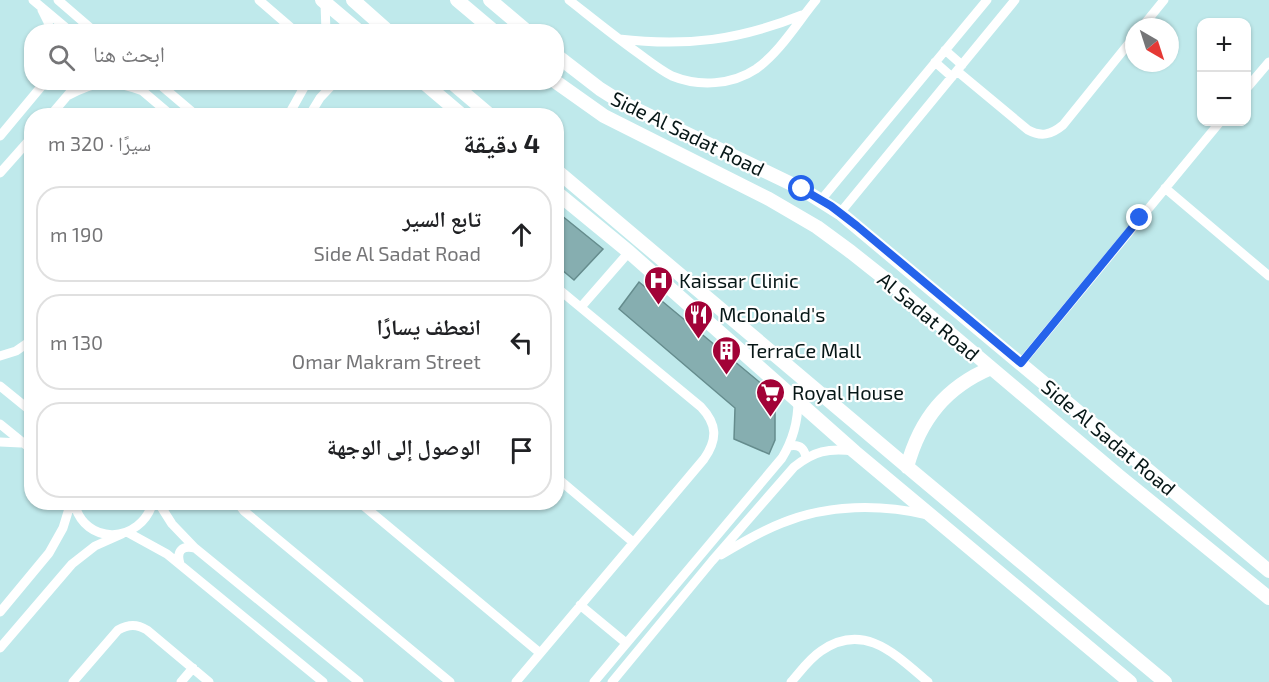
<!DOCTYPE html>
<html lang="ar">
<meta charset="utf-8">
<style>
:root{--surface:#fff;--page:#f6f6f6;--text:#202124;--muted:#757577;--line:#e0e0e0}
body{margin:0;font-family:"Exo 2","Noto Naskh Arabic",sans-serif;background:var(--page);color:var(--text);direction:rtl}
.controls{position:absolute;right:18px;top:18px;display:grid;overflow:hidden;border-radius:12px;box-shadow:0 2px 4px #0004}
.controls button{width:54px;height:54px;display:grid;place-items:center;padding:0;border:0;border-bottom:2px solid var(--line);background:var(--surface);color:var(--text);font:30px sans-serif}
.compass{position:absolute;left:1125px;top:18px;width:54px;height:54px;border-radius:50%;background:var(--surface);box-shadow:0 2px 4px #0004;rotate:141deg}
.stop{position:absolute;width:18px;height:18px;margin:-14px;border:4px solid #2563eb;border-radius:50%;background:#fff}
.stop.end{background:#2563eb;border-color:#fff;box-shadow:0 2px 6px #0008}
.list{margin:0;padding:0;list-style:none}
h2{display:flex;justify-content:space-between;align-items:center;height:78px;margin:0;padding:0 24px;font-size:26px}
h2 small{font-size:20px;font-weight:400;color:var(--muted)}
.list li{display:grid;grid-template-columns:39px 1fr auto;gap:18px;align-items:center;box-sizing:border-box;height:96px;margin:0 12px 12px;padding:0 12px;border:2px solid var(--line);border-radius:24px}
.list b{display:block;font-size:22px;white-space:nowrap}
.list p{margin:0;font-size:20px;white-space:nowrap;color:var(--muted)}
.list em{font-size:20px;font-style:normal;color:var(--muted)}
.icon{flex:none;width:33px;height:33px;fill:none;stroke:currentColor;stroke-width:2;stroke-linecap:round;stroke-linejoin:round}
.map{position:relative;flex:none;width:1269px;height:682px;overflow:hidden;direction:ltr}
.search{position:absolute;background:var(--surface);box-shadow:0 2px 4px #0004;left:24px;top:24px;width:540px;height:66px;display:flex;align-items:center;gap:15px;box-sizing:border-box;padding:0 21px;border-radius:24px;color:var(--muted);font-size:22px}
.panel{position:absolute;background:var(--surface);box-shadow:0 2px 4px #0004;left:24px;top:108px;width:540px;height:402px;border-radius:24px;direction:rtl}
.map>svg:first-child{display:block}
.building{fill:#86aeb0;stroke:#658c8d;stroke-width:1.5}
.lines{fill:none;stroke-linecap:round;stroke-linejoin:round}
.street{stroke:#fff;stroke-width:9}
.secondary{stroke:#fff;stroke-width:14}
.route{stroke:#2563eb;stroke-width:8}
.labels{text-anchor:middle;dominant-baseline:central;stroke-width:4.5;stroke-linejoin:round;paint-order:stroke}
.street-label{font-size:20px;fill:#071717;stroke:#fff}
.poi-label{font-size:20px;fill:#071717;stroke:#fff;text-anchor:start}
</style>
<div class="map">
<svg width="1269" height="682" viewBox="0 0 1269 682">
<rect width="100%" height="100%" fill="#bfe9eb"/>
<path class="building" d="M556 211 603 249 574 280 556 265Z
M639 282 775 395V440L769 454 734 439 735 408 619 309Z"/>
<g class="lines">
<path class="street" d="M33 0 71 32
M58 0 95 32
M259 0 296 32
M569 0C592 18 614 36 638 53 649 61 660 70 672 76 699 87 732 85 756 69 780 52 797 23 816 0
M325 3 326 32
M42 10 48 22 50 32
M1142 27 1164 0
M619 39C687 47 739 40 802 15
M945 50 962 65
M935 62 952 77
M957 71 1028 130C1041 137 1051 135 1063 125L1134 37
M157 82 197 116
M139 88 172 116
M1246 89 1269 62
M67 96C97 80 111 79 143 91
M50 116 79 82
M288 116 307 82
M309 116 320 98 335 82
M0 136 45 82
M0 173 32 137
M1165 188 1269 276
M821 200 987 0
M840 213 1015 0
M581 307 629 252
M0 356 16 351 32 340
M1021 363 1220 122
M0 386 32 412
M0 424 32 450
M0 442 21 443
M789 446C799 444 804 448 806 457
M556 477 633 542
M74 502C84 547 141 544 153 502
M158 502 172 524 195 548 359 682
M237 502 244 511 450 682
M359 502 540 653
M127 532 167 554 323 682
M721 555C741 543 761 531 782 523 828 504 881 504 928 515
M180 564C176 551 182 545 195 548
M580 605 626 643
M0 612 49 553 63 528 71 502
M0 648 72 564 95 546 122 534
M73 682 118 630C129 624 137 624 147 630L209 682
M181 682 193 668
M516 682 704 459C718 439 717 424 701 407L556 287
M594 682 782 458C793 440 798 423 798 401
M612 682 712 561 794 467C814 451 828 448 854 451
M791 682C800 672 809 659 821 651 864 621 896 655 928 682"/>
<path class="secondary" d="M322 0 360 32
M353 0 389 32
M457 0 495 32
M490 0 528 32
M556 55 600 89 619 101 802 189 840 213 1269 571
M423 82 463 116
M451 82 491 116
M556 82 604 116 769 199 817 227 851 252 899 290 1119 476 1269 598
M556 170 917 475 1165 682
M556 192 629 252 855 452 1130 682
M907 467C920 419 946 387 991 368"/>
</g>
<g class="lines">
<path class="route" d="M802 189 831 206 857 226 1021 363 1140 218"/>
</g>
<defs>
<symbol id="hospital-pin" viewBox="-11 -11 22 30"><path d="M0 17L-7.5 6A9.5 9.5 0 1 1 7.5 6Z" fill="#a20237" stroke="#fff"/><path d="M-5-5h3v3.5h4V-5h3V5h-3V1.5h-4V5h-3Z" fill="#fff"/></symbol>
<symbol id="restaurant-pin" viewBox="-11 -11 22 30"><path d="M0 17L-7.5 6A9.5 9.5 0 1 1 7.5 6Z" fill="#a20237" stroke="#fff"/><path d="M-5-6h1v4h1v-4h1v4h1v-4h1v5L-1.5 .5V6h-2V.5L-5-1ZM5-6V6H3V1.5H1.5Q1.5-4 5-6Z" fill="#fff"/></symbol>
<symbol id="building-pin" viewBox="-11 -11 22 30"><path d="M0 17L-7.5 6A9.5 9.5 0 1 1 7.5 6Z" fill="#a20237" stroke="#fff"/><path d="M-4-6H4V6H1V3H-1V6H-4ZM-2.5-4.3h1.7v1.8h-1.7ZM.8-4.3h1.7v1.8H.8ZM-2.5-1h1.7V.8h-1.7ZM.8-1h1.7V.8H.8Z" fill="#fff"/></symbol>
<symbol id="supermarket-pin" viewBox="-11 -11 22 30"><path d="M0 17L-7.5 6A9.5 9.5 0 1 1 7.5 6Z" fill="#a20237" stroke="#fff"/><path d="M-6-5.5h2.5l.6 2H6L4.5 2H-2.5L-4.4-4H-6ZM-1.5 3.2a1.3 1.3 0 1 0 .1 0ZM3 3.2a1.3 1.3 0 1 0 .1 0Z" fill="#fff"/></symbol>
</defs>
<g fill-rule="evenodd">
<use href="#hospital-pin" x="642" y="264" width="33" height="45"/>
<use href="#restaurant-pin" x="682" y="298" width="33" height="45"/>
<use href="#building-pin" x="710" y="334" width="33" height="45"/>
<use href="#supermarket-pin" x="754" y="376" width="33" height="45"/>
</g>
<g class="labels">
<g class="street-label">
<text transform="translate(688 133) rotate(26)">Side Al Sadat Road</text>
<text transform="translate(929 316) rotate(40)">Al Sadat Road</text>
<text transform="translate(1109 437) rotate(40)">Side Al Sadat Road</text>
</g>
<g class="poi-label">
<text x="679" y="280">Kaissar Clinic</text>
<text x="719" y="314">McDonald's</text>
<text x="747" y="350">TerraCe Mall</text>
<text x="792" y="392">Royal House</text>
</g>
</g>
</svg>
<div class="controls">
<button>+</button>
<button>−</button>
</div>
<svg class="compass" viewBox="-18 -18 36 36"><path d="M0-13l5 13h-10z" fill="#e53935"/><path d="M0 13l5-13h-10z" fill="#757577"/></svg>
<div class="stop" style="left:802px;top:189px"></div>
<div class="stop end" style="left:1140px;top:218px"></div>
<div class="search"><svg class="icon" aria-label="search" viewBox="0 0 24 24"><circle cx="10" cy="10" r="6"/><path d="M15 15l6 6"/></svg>ابحث هنا</div>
<section class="panel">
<h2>4 دقيقة<small>سيرًا · 320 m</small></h2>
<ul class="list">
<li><svg class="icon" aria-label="ahead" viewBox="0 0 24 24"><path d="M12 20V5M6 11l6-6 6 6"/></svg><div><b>تابع السير</b><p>Side Al Sadat Road</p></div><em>190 m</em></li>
<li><svg class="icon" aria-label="left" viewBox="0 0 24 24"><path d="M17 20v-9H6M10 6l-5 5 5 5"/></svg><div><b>انعطف يسارًا</b><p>Omar Makram Street</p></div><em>130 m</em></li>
<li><svg class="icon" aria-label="arrive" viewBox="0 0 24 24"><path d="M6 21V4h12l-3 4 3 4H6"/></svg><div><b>الوصول إلى الوجهة</b></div></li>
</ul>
</section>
</div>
